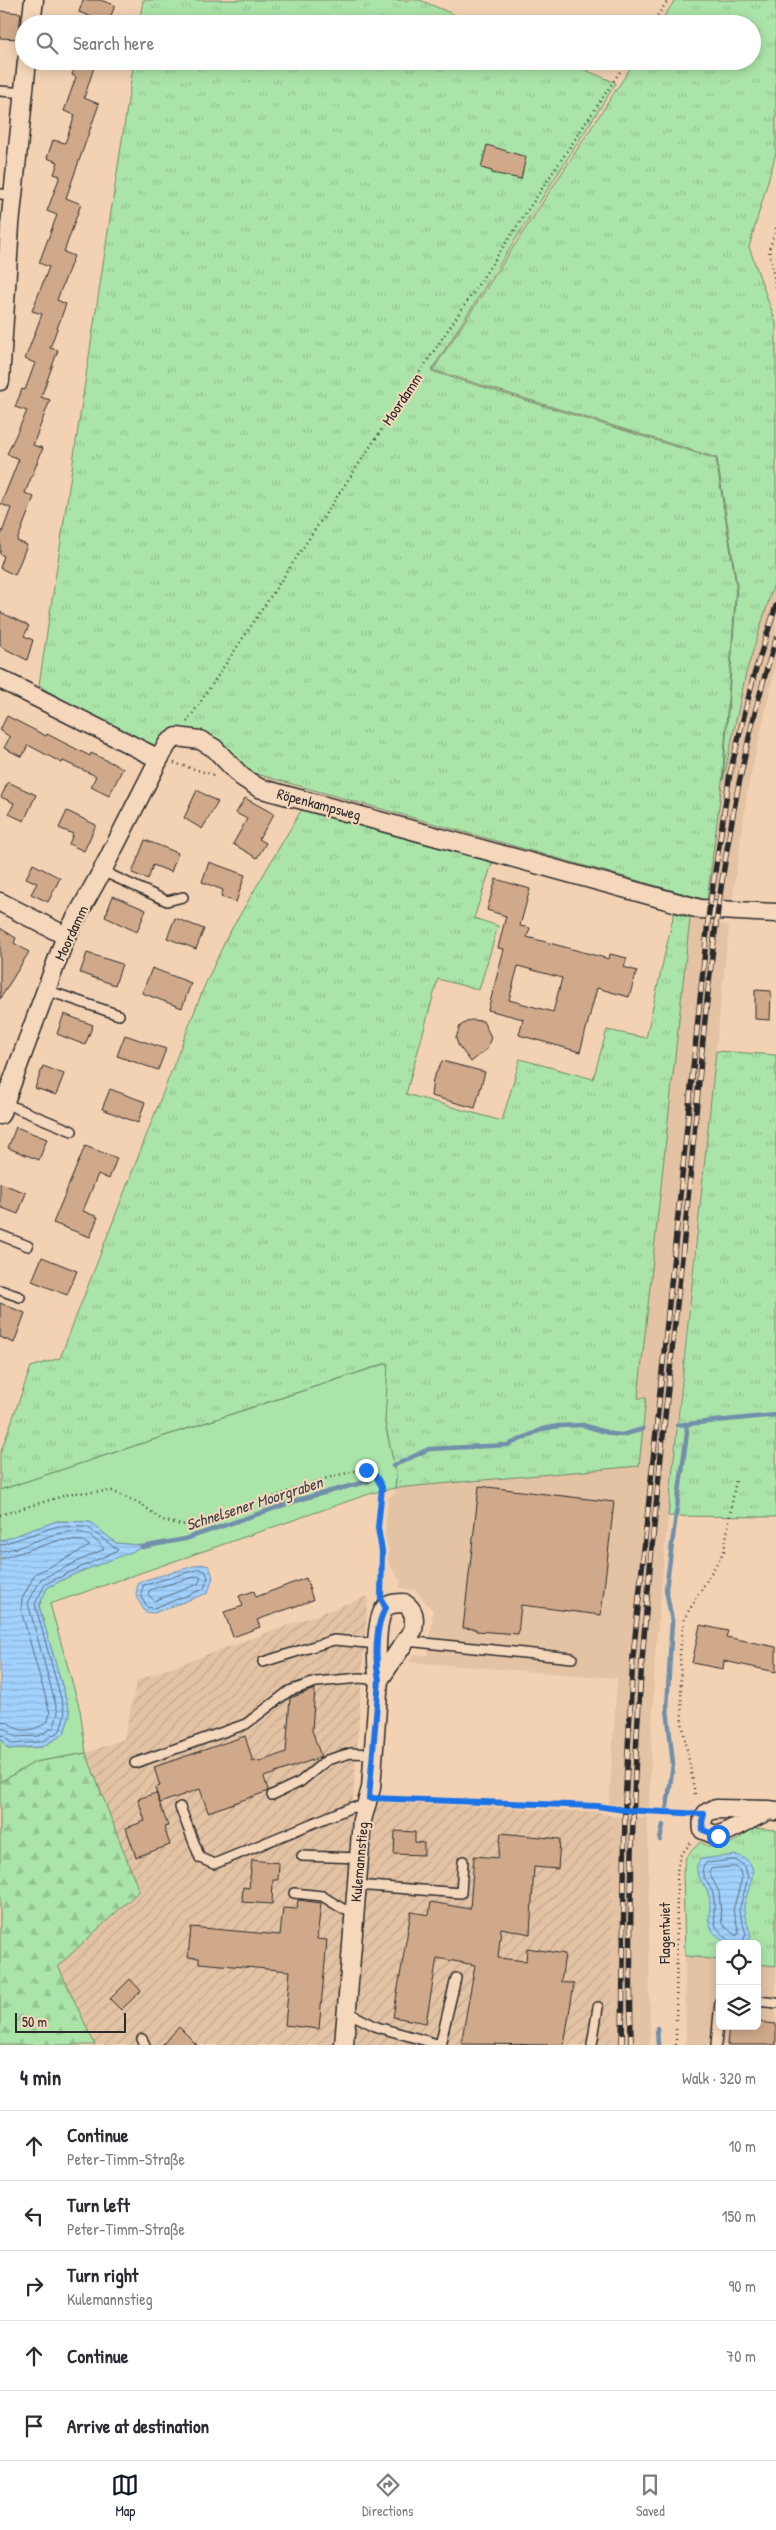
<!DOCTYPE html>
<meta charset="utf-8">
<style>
:root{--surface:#fff;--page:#f2f2f3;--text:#2b2b33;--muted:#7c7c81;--line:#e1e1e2;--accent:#111827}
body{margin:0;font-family:"Patrick Hand",sans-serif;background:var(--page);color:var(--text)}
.controls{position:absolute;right:15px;bottom:15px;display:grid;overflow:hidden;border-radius:8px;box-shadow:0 2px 12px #0003}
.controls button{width:45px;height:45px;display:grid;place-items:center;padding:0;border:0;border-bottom:1px solid var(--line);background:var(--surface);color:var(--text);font:25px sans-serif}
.scale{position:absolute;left:15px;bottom:12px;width:111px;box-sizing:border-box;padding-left:5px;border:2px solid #2b2b2b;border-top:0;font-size:14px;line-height:18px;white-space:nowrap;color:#2b2b2b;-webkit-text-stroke:4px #f5d7bb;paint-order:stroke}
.stop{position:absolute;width:15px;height:15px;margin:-11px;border:4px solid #1a73e8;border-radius:50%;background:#fff}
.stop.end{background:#1a73e8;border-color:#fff;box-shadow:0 1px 5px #0008}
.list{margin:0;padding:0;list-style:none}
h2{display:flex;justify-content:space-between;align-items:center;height:65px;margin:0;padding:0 20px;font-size:21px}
h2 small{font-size:16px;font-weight:400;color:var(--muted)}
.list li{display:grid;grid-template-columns:32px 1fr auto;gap:15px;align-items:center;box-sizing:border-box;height:70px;padding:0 20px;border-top:1px solid var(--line)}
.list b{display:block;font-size:19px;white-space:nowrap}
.list p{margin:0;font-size:16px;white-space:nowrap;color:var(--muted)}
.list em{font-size:16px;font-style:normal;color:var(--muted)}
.icon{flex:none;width:28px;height:28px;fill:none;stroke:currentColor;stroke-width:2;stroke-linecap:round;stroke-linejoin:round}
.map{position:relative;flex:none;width:776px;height:2045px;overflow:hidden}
.search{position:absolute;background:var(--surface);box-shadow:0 2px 12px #0003;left:15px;right:15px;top:15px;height:55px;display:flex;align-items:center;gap:12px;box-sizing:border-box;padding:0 18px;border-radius:28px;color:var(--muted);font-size:19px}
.sheet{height:415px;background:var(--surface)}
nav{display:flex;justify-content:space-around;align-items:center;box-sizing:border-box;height:70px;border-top:1px solid var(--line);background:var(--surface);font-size:14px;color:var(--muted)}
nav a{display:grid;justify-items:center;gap:2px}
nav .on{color:var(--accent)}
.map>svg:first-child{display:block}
.built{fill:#e4c3a5}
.industrial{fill:url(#industrial-furrows)}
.grass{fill:url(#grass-tufts);stroke:#6b886a}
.forest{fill:url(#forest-firs);stroke:#6b886a}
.park{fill:#abe4a8;stroke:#6b886a}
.water{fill:url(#water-rules);stroke:#728faa}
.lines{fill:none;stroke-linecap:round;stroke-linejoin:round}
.shore{stroke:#5b6e7f;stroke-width:1}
.stream{stroke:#728faa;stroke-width:4.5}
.building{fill:#cfa98a;stroke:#2b2b2b;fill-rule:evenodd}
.lane-casing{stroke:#2b2b2b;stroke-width:12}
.street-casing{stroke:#2b2b2b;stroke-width:21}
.path{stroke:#2b2b2b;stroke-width:2.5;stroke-dasharray:1 4;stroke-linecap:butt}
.lane{stroke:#f5d7bb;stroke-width:9}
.street{stroke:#f5d7bb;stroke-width:18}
.rail-casing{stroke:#2b2b2b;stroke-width:5.5}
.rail{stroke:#f5d7bb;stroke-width:4;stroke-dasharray:11;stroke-linecap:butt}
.route{stroke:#1a73e8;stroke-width:6}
.labels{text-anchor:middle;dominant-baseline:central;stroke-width:4;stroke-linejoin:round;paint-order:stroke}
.street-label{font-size:15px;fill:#2b2b2b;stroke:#f5d7bb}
.water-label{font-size:16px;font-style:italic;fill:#3d444b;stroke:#f5d7bb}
</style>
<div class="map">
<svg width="776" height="2045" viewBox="0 0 776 2045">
<defs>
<pattern id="industrial-furrows" width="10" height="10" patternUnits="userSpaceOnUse" patternTransform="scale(1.25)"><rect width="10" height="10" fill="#e4c3a5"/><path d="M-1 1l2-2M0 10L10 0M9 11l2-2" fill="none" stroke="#c4a88e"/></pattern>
<pattern id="grass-tufts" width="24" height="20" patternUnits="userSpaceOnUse" patternTransform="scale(1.25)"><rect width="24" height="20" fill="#abe4a8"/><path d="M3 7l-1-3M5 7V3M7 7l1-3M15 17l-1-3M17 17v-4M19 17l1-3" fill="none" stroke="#93c491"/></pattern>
<pattern id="forest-firs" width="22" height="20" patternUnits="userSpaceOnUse" patternTransform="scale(1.25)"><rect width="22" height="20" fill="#abe4a8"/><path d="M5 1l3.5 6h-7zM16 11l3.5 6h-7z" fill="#93c491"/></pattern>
<pattern id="water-rules" width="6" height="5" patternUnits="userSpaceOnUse" patternTransform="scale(1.25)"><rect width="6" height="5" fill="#a2d2fe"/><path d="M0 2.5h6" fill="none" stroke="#8cb4da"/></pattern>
</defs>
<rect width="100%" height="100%" fill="#f3d2b4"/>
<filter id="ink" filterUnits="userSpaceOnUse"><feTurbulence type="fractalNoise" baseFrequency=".02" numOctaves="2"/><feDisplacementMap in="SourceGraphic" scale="10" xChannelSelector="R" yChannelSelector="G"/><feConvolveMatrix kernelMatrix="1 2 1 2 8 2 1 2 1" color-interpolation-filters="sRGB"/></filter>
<g filter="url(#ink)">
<path class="built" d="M776 576V665L748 788 732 902 707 900 722 783 745 674Z
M690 918 729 926 679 1395 655 1657 649 1808 609 1804 617 1678 408 1662 414 1654 428 1655 433 1610 415 1590 400 1588 401 1581 388 1563 389 1548 385 1537 388 1498 395 1493V1488L639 1466 646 1399H638Z
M613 1816 648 1817 650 2045H612Z
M685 1956 720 1960V2026H757V1964L776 1966V2045H686Z"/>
<path class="industrial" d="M368 1596 353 1801 598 1812 613 1816 612 2045H95L58 1966 139 1891 86 1753 124 1739 137 1680Z"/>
<path class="grass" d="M143 0H420L476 24H139Z
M675 0H776V153L749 247 776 323V577L746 673 723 781 737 585 717 458 433 370 635 61H752V24H659Z
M134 61H564L616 83 431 371 716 459 736 585 722 783 707 900 242 770 198 737 147 759 39 685Z
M306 802 494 858 474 918 498 926 479 990 438 979 406 1094 502 1121 520 1059 593 1079 607 1030 646 1038 674 913 690 918 638 1398H646L639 1466 395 1488 396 1475 385 1423 387 1363 0 1490V1454L31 1367 60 1358 204 987 227 937Z
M716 1051 776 1055V1517L668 1516Z
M753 1828 776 1830V1966L757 1964V1944H720V1960L685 1956 683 1871 686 1857 700 1842C721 1855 737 1840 753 1828Z"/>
<path class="forest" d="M86 1753 139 1891 58 1966 95 2045H0V1782L35 1762Z"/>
<path class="park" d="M388 1363 385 1423 396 1475 395 1488 372 1493 50 1604 80 1710 86 1753 35 1762 0 1782V1737L8 1749 42 1747 64 1734 70 1713 39 1606 47 1588 72 1575 145 1546 116 1543 90 1522 57 1521 0 1541V1490Z"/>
<path class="water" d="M57 1521 90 1522 116 1543 147 1546 72 1575 47 1588 39 1606 70 1713 64 1734 42 1747 8 1749 0 1737V1541Z
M201 1564 209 1566 213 1577 208 1593 154 1613 145 1612 136 1596 138 1582Z
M735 1855C769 1862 743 1892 744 1910 744 1917 750 1929 751 1937L745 1944H727C722 1940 715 1935 712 1930 706 1920 712 1907 709 1896 706 1885 690 1872 700 1860 703 1857 728 1857 735 1855Z"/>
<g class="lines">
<path class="shore" d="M0 1545 58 1526 87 1527 118 1550 45 1584 35 1604 65 1713 60 1731 41 1742 11 1744 5 1736 0 1735
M0 1551C35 1549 75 1510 104 1549L41 1579 28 1603 58 1713 54 1727 39 1736 15 1737 8 1730 0 1728
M0 1559 60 1540 83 1541 90 1546 35 1574 22 1599 21 1610 50 1713 48 1721C41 1727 27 1733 18 1729 11 1726 9 1721 0 1721
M200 1569 205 1571 208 1577 204 1589 154 1608 147 1607 141 1595 143 1586Z
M198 1576 201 1578 198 1584 154 1601 148 1594 150 1590Z
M735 1867 739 1869 742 1878 733 1910 739 1932 736 1936 722 1924 719 1892 709 1872 711 1869Z
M729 1944C728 1935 719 1933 716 1926 712 1916 716 1904 713 1894 711 1884 696 1874 706 1863L735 1860 745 1866 748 1878 739 1911 746 1934 742 1944"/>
<path class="stream" d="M677 1425 776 1415
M393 1466 429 1449 508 1445 543 1429 558 1426 583 1425 612 1434 622 1435 643 1429
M142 1547 185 1539 301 1499 369 1481
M667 1807 673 1764 667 1708 672 1621 666 1589 687 1433 686 1424
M660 1840 663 1825
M657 2028 658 2045"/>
</g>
<path class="building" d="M83 0H100L115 5 108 24H89L92 17 79 12Z
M0 11 21 13 18 39 0 38Z
M77 61H96L84 98 99 104 66 198 81 204 64 252 74 256 57 300 66 304 50 348 58 350 41 397 50 400 33 445 43 448 25 493 34 497 17 541 27 545 15 575 0 568 4 556 0 554V538L11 508 1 504 19 459 7 454 27 411 15 407 22 389 25 390 35 363 25 359 42 314 32 311 49 267 39 263 57 215 47 211 60 176 54 174 58 162 47 158 53 140 65 143 75 115 64 111 76 77 72 75Z
M487 145 526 157 521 179 492 173V171L481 168Z
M0 612 29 626 24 636 33 640 27 660 0 646Z
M7 716 46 736 47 734 90 756 91 753 123 768 109 796 91 787 96 776 63 761 62 763 28 745 22 757 4 748 10 737 0 730Z
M8 782 36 795 24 821 9 814 14 803 1 797Z
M197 790 218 802 202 829 184 818Z
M245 798 274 814 259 839 266 843 257 858 233 844 247 819 236 813Z
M67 811 96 825 84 851 69 844 73 834 59 828Z
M145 840 178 853 171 872 153 865 148 879 132 873Z
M209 862 245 875 236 902 221 897 223 890 202 882Z
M33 864 60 878 48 902 31 894 37 883 26 878Z
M496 879 530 889 520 926 530 928 527 937 609 959 610 954 627 958 624 967 637 971 629 997 597 988 580 1052 519 1035 523 1019 488 1010 504 949 498 948 506 916 487 910ZM518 966 562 978 553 1012 509 1000Z
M113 896 146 910 137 932 105 917Z
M175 918 204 929 196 949 167 938Z
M0 928 16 938 14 943 29 952 0 999Z
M87 953 122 964 115 985 80 973Z
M152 968 191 983 182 1008 142 993Z
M755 990 771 991 770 1020 755 1019Z
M64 1014 93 1025 85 1045 57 1034Z
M470 1020 483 1021 491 1037 487 1049 471 1062 458 1045 456 1038 460 1026Z
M125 1035 166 1049 158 1070 117 1056Z
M442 1061 485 1072 475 1108 431 1096 433 1079Z
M43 1066 64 1074 56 1095 35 1088Z
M110 1089 145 1102 138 1123 102 1109Z
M16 1127 47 1139 39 1160 8 1148Z
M85 1146 117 1158 109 1179 98 1174 83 1211 98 1217 90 1237 53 1223Z
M0 1183 26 1193 18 1214 0 1207Z
M42 1257 77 1271 67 1295 32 1281Z
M0 1303 25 1313 14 1343 0 1337Z
M479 1486 614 1502 601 1615 521 1605 518 1634 476 1631V1629L463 1628Z
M306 1578 313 1600 257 1620 260 1627 233 1637 224 1612 243 1606 239 1596 254 1591 256 1597Z
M700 1625 728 1631 726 1637 776 1647V1672L724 1661 723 1669 692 1663Z
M315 1689 312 1730 321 1757 264 1777 268 1790 266 1792 208 1812 200 1789 160 1803 155 1788 160 1786 154 1767 245 1736 253 1762 258 1760 259 1762 286 1752 290 1698Z
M156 1793 168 1826 164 1827 170 1845 136 1857 126 1828 145 1821 138 1799Z
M395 1831 415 1832V1842L424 1843V1855L394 1854Z
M501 1833 560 1839 558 1869 534 1867 530 1934 501 1928 498 1958 526 1961 527 1948 565 1954 561 1982 574 1984 564 2045 461 2044 475 1965 437 1958 426 2023 393 2017 411 1912 429 1915 431 1902 470 1909 474 1856 498 1858Z
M252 1860 279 1863 278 1880H273L272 1904 242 1902 243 1887 249 1888Z
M298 1900 321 1903 317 1939 327 1940 319 2029 285 2025 290 1971 199 1963V1958L188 1957 191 1927 280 1935 283 1908 297 1909Z
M130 1979 141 1991 121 2010 110 1999Z
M757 2022 776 2024V2045H727L729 2026H757Z
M179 2027 197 2045H162Z"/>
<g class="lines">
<defs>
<path id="lane" d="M0 91 24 93
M0 194 13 195
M102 871 167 901 183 897
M46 990 119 1015
M4 1103 72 1131
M0 1235 28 1246
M0 1290 20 1297
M406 1641 572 1658
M263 1662 334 1640 378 1644
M135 1763 246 1724 289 1691 316 1682 360 1678 379 1680
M272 1795 300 1782 327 1760 351 1753 373 1754
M180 1807 200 1858 214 1864 352 1807 365 1808
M302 1856 359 1858
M356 1885 461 1893 463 1861
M294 1893 322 1896 343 1909 354 1911
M757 2001 776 2003
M347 2012 377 2027 441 2045
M142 2039 145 2045
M440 2045 456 1978
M592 2045 598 2007
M716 2045 720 2002"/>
<path id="street" d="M31 24 34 0
M0 381 10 225 27 61
M0 679 159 759
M0 902 66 936
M0 1115 66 936 102 871 159 759 168 743 177 737 200 740 214 748 242 777 259 788 700 909 776 913
M769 1810 718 1836 703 1830C701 1818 704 1811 717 1809L769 1810 776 1811
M344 2045 362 1820 371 1788 379 1680C376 1665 375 1620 385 1608 390 1603 398 1603 404 1603 415 1610 415 1618 413 1630L379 1680"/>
</defs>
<use href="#lane" class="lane-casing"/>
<use href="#street" class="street-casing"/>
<path class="path" d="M652 24 668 0
M776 228 769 250 776 288
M187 722 627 61
M174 763 217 776
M0 1515 73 1493 112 1491 141 1504 162 1520 181 1525 202 1521 254 1504 320 1480 354 1471 366 1470 376 1476 382 1487 378 1528 382 1551 380 1591
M695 1794 682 1722 680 1653 684 1619 724 1551 736 1479
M383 1798 597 1806 687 1813
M676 2045 677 1871 680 1856 692 1841"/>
<use href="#lane" class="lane"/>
<use href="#street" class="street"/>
<defs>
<path id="rail" d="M622 2045 625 1805 633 1657 709 911 730 773 754 675 776 606
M631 2045C629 1917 632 1788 642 1661 653 1517 670 1373 685 1229 705 1030 715 830 776 639"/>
</defs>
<use href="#rail" class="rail-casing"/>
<use href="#rail" class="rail"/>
</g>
</g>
<g class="lines" filter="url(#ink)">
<path class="route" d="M366 1470 376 1476 382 1487 378 1528 382 1551 381 1599 386 1608C375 1623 375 1661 379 1680L369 1798 597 1806 624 1810 704 1814 702 1822 703 1830 718 1836"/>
</g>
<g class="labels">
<g class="street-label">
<text transform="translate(402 399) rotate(-56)">Moordamm</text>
<text transform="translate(319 804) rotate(15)">Röpenkampsweg</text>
<text transform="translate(71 933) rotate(-65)">Moordamm</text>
<text transform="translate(359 1862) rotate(-85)">Kulemannstieg</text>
<text transform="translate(664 1933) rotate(-90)">Flagentwiet</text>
</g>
<g class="water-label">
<text transform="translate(254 1503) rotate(-18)">Schnelsener Moorgraben</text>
</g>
</g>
</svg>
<div class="controls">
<button><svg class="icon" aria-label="locate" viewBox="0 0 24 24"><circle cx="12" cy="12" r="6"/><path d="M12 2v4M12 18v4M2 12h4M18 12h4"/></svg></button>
<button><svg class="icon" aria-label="layers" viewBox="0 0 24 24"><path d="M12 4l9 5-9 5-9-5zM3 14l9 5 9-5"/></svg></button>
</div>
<div class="scale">50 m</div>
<div class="stop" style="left:718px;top:1836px"></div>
<div class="stop end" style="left:366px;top:1470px"></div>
<div class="search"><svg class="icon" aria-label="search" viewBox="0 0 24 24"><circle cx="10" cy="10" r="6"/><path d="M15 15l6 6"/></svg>Search here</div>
</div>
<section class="sheet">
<h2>4 min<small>Walk · 320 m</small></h2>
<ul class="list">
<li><svg class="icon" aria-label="ahead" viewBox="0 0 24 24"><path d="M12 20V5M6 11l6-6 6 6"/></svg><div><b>Continue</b><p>Peter-Timm-Straße</p></div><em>10 m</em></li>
<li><svg class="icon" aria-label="left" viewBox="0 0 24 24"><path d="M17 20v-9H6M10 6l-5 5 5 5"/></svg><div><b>Turn left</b><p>Peter-Timm-Straße</p></div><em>150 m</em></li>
<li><svg class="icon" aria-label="right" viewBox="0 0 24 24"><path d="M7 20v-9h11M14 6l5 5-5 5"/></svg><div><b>Turn right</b><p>Kulemannstieg</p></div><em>90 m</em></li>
<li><svg class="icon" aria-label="ahead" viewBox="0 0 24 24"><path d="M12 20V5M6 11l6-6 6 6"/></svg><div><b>Continue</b></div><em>70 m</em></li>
<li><svg class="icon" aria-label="arrive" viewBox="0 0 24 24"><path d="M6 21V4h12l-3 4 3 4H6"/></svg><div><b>Arrive at destination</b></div></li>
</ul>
</section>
<nav>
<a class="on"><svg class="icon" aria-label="map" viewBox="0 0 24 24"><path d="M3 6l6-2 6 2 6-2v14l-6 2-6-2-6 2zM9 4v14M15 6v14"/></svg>Map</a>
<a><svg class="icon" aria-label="directions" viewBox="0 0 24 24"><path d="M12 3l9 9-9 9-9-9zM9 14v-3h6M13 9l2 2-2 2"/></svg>Directions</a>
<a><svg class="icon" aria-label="saved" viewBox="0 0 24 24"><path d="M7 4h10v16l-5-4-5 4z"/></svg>Saved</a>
</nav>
